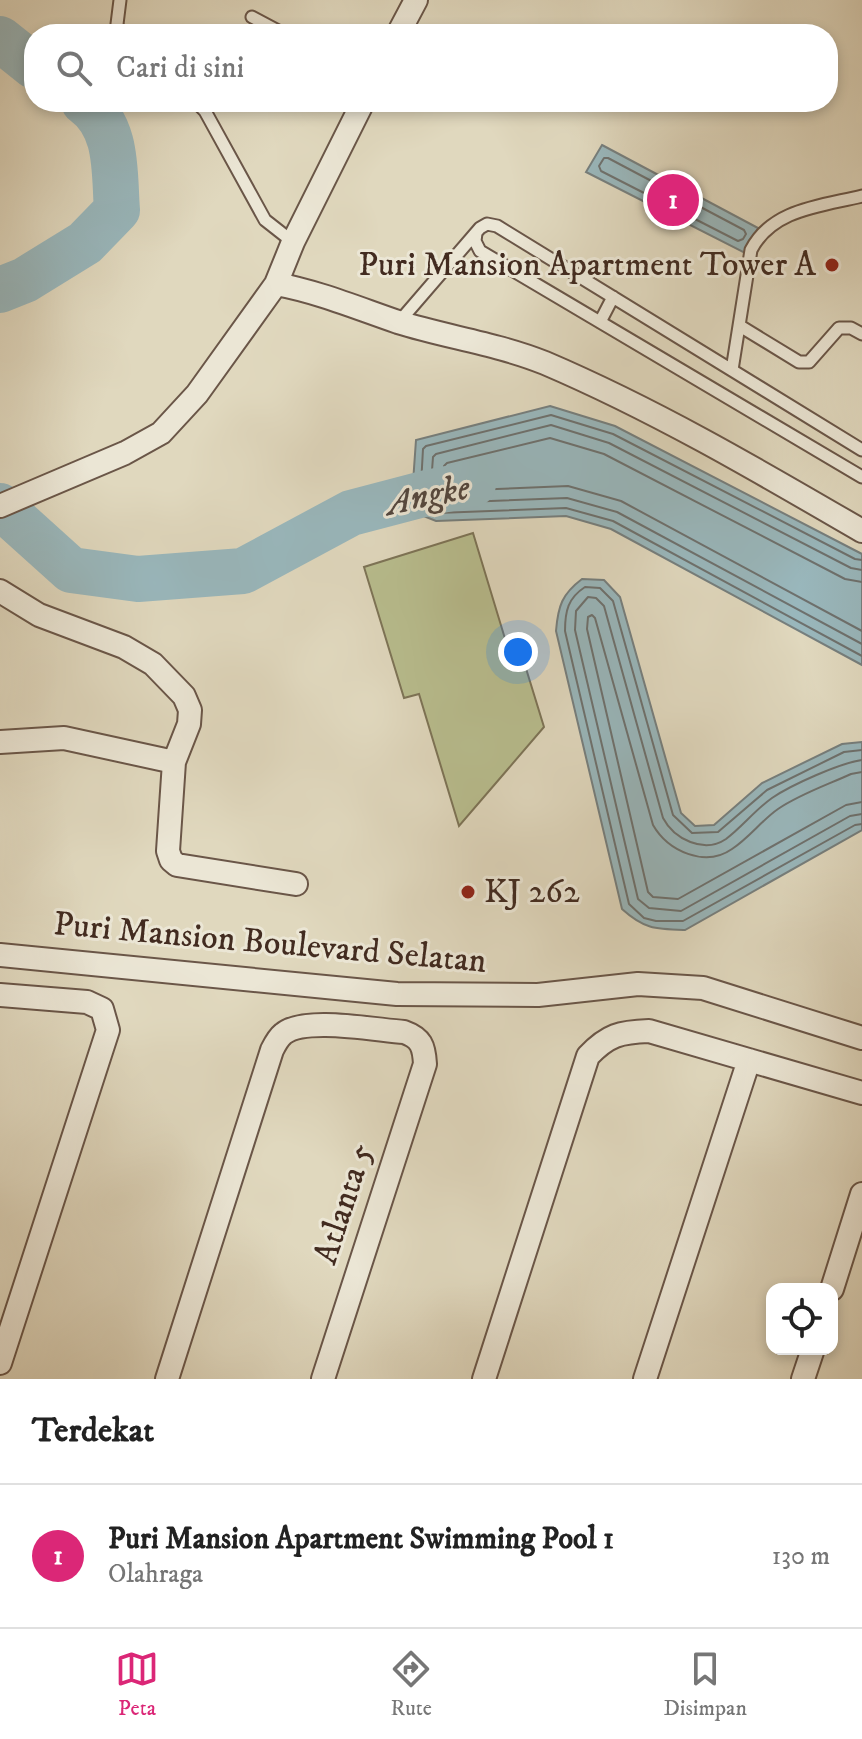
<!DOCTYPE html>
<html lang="id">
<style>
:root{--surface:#fff;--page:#f6f6f6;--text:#222;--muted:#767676;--line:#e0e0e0;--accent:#db2777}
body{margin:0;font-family:"IM FELL DW Pica",serif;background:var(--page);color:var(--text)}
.controls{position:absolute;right:24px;bottom:24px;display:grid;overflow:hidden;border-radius:16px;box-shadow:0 4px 12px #0003}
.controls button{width:72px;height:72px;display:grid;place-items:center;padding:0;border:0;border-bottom:2px solid var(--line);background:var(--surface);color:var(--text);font:40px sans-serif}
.you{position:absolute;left:518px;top:652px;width:28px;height:28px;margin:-20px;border:6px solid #fff;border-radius:50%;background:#1a73e8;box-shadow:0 0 0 12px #1a73e833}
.badge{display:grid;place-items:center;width:52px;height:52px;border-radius:50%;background:var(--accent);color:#fff;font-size:26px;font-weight:700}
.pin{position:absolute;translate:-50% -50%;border:4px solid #fff;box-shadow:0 2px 8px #0006}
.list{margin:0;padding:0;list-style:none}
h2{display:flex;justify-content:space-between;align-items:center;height:104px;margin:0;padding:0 32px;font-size:34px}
h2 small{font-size:26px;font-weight:400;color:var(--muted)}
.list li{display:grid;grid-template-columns:52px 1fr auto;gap:24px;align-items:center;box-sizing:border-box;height:144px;padding:0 32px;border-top:2px solid var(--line)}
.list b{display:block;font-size:30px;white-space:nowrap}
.list p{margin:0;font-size:26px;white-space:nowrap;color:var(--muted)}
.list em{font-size:26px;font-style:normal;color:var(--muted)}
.icon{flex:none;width:44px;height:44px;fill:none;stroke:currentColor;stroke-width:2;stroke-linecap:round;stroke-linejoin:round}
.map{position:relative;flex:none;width:862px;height:1379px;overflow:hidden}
.search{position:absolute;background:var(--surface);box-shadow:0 4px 12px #0003;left:24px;right:24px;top:24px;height:88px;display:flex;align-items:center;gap:20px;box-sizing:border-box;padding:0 28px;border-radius:32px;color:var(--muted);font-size:30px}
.sheet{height:248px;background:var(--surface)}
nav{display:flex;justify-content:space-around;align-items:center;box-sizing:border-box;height:112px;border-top:2px solid var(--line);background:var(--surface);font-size:22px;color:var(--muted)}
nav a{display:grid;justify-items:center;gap:4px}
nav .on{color:var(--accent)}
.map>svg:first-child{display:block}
.green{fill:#b8bd8e;stroke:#7d7457;stroke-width:2}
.water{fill:#99b7bc;stroke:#767f7e;stroke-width:2}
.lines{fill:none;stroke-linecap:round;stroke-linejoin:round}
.shore{stroke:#6e716e;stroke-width:2}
.river{stroke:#99b7bc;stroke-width:46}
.service-casing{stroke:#6a5648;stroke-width:15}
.minor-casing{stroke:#6a5648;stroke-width:26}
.service{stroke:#ebe6d5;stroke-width:11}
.minor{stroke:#ebe6d5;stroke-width:22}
.poi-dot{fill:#8f2418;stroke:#ebe6d5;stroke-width:3}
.labels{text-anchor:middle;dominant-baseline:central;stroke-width:6;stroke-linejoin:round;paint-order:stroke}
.poi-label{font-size:34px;fill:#422b20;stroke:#ebe6d5;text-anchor:end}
.street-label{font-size:34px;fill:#422b20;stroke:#ebe6d5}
.water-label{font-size:36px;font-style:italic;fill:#53473f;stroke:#ebe6d5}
</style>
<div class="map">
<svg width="862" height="1379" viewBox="0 0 862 1379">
<rect width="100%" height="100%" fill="#e0d8be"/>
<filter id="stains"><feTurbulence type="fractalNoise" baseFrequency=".0025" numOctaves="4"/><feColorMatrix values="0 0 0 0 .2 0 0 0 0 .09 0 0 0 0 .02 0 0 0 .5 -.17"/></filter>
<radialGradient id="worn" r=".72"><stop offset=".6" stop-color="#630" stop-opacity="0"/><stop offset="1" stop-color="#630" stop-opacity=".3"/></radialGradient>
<path class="green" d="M473 533 513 665 524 662 544 727 459 826 419 694 404 698 364 567Z"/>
<path class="water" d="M602 145 758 228 745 253 586 172Z
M550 406 615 426 862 554V665L611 529 566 516 436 521 411 511 416 440Z
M582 579 604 580 620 597 681 813 695 826 714 825 762 783 842 744 862 742V830L685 930C655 929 644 929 622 909L556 631C558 606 562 594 582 579Z"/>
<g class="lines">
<path class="shore" d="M604 158H608L744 230 746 234 743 239 738 241 601 171 599 166Z
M862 560 855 559 613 434 551 415 426 446 423 449 420 503 422 507 438 513 566 508 613 521 862 656
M862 570 851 568 609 443 551 425 436 454 433 457 430 497 440 503 567 498 617 512 862 644
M862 582 845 579 604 454 550 438 447 463 444 466 443 487 446 491 568 486 621 501 862 631
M862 750 844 752 767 790 718 832 692 833 673 815 613 601 600 588 585 587C568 598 565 611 565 631L629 904 644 918 656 921H683L855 825 862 824
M862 760C840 763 791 785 772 798 755 810 742 827 726 839 704 854 674 839 663 818L604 606 596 598 588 597 576 611 575 630 638 899 649 908 681 911 850 816 862 814
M862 772 851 774C827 785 800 794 778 809 762 820 749 838 732 849 705 868 668 851 653 825L595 618 592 615 588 617 587 629 648 892 653 897 678 899 846 805 862 802"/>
<path class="river" d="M0 39 34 66
M0 290 25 280 85 243 117 210C114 173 119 127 84 102
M0 506 71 570 138 579 243 571 351 513 431 492 473 484"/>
<defs>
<path id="service" d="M120 0 117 24 120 34
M252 17 284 34
M196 102 205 111 265 220 293 242
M476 233 475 241 480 251 862 477
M399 322 480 228 487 224 497 226 862 450
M600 322 613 297
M740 326 799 362H809L839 328H851L862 334
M732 370 751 250C772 209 821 206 862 196"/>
<path id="minor" d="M398 34 416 0
M276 284C319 292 357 308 398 322 446 337 498 344 545 363 655 410 759 471 862 531
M0 506 125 453 161 433 197 394 276 284 293 242 363 102
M0 591 39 615 124 647 153 664 184 696 190 710 189 724 174 762 168 851 171 860 177 865 296 884
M0 742 64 738 174 762
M0 955 397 994 538 995 638 984 703 988 862 1038
M0 995 87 1002 102 1009 108 1030 0 1363
M832 1289 862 1194
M167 1379 272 1050C275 1044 278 1038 283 1034 304 1016 375 1030 404 1032 421 1038 424 1046 425 1064L323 1379
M484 1379 588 1056C608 1035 620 1032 649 1031L862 1093
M645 1379 749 1060
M803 1379 813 1349"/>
</defs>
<use href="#service" class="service-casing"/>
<use href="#minor" class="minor-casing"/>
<use href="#service" class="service"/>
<use href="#minor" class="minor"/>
</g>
<g class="poi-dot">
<circle cx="832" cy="265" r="8"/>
<circle cx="468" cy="892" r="8"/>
</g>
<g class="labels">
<g class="poi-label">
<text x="816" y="265">Puri Mansion Apartment Tower A</text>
<text x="484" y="892" text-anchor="start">KJ 262</text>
</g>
<g class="street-label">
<text transform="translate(270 943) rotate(5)">Puri Mansion Boulevard Selatan</text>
<text transform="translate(344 1204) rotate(-72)">Atlanta 5</text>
</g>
<g class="water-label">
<text transform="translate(428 496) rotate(-12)">Angke</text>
</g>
</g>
<rect width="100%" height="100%" filter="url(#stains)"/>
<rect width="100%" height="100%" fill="url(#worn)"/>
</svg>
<div class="controls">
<button><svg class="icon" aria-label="locate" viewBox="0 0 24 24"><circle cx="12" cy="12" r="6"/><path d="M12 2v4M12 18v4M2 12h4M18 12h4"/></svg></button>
</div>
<div class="you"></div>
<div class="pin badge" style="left:673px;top:200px">1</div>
<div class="search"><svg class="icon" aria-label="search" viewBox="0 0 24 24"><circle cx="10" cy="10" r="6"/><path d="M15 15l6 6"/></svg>Cari di sini</div>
</div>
<section class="sheet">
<h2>Terdekat<small></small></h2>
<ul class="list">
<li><span class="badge">1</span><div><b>Puri Mansion Apartment Swimming Pool 1</b><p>Olahraga</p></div><em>130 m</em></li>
</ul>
</section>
<nav>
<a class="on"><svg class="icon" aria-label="map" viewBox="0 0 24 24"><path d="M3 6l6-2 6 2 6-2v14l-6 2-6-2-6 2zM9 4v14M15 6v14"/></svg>Peta</a>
<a><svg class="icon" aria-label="directions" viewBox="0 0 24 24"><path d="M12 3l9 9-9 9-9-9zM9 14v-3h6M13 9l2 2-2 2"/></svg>Rute</a>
<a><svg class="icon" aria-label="saved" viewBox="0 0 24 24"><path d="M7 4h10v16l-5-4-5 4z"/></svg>Disimpan</a>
</nav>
